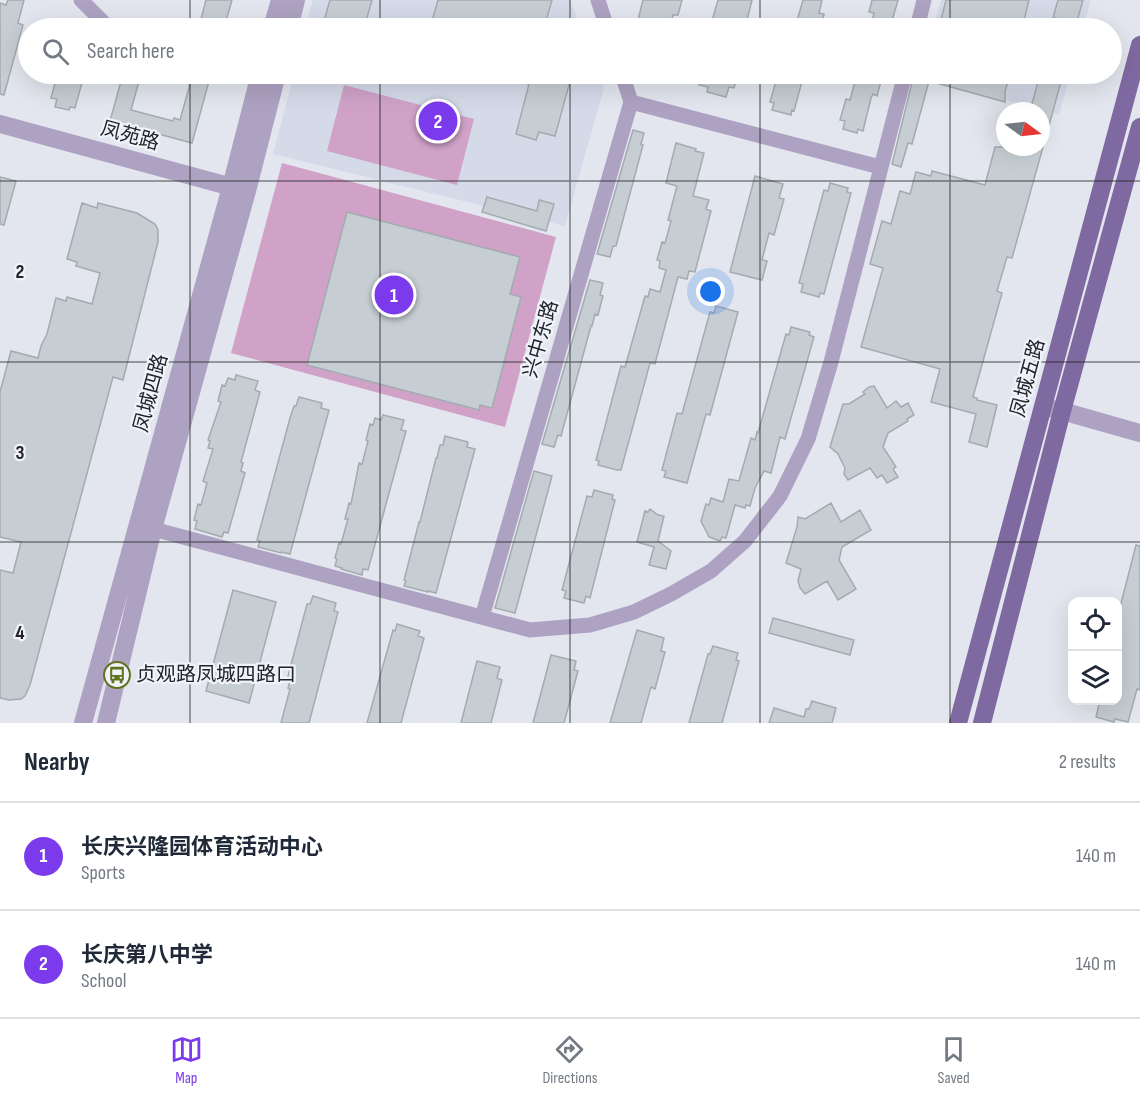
<!DOCTYPE html>
<meta charset="utf-8">
<style>
:root{--surface:#fff;--page:#f2f2f3;--text:#1f2937;--muted:#747a83;--line:#e0e1e3;--accent:#7c3aed}
body{margin:0;font-family:"Sofia Sans Condensed","Noto Sans SC",sans-serif;background:var(--page);color:var(--text)}
.controls{position:absolute;right:18px;bottom:18px;display:grid;overflow:hidden;border-radius:12px;box-shadow:0 6px 24px #0002}
.controls button{width:54px;height:54px;display:grid;place-items:center;padding:0;border:0;border-bottom:2px solid var(--line);background:var(--surface);color:var(--text);font:30px sans-serif}
.compass{position:absolute;left:996px;top:102px;width:54px;height:54px;border-radius:50%;background:var(--surface);box-shadow:0 6px 24px #0002;rotate:105deg}
.you{position:absolute;left:711px;top:292px;width:21px;height:21px;margin:-15px;border:4px solid #fff;border-radius:50%;background:#1a73e8;box-shadow:0 0 0 9px #1a73e833}
.badge{display:grid;place-items:center;width:39px;height:39px;border-radius:50%;background:var(--accent);color:#fff;font-size:20px;font-weight:700}
.pin{position:absolute;translate:-50% -50%;border:3px solid #fff;box-shadow:0 2px 6px #0006}
.list{margin:0;padding:0;list-style:none}
h2{display:flex;justify-content:space-between;align-items:center;height:78px;margin:0;padding:0 24px;font-size:26px}
h2 small{font-size:20px;font-weight:400;color:var(--muted)}
.list li{display:grid;grid-template-columns:39px 1fr auto;gap:18px;align-items:center;box-sizing:border-box;height:108px;padding:0 24px;border-top:2px solid var(--line)}
.list b{display:block;font-size:22px;white-space:nowrap}
.list p{margin:0;font-size:20px;white-space:nowrap;color:var(--muted)}
.list em{font-size:20px;font-style:normal;color:var(--muted)}
.icon{flex:none;width:33px;height:33px;fill:none;stroke:currentColor;stroke-width:2;stroke-linecap:round;stroke-linejoin:round}
.map{position:relative;flex:none;width:1140px;height:723px;overflow:hidden}
.search{position:absolute;background:var(--surface);box-shadow:0 6px 24px #0002;left:18px;right:18px;top:18px;height:66px;display:flex;align-items:center;gap:15px;box-sizing:border-box;padding:0 21px;border-radius:33px;color:var(--muted);font-size:22px}
.sheet{height:294px;background:var(--surface)}
nav{display:flex;justify-content:space-around;align-items:center;box-sizing:border-box;height:84px;border-top:2px solid var(--line);background:var(--surface);font-size:16px;color:var(--muted)}
nav a{display:grid;justify-items:center;gap:3px}
nav .on{color:var(--accent)}
.map>svg:first-child{display:block}
.built{fill:#d5dae9}
.green{fill:#d0a2c8}
.building{fill:#c6ced3;stroke:#a3abb0;stroke-width:1.5}
.lines{fill:none;stroke-linecap:round;stroke-linejoin:round}
.minor{stroke:#aea2c2;stroke-width:15}
.tertiary{stroke:#aea2c2;stroke-width:18}
.primary{stroke:#7f69a1;stroke-width:18}
.grid{fill:none;stroke:#232427;stroke-width:1.5;stroke-opacity:0.55}
.labels{text-anchor:middle;dominant-baseline:central;stroke-width:4.5;stroke-linejoin:round;paint-order:stroke}
.street-label{font-size:20px;fill:#232427;stroke:#f0f3fc}
.poi-label{font-size:20px;fill:#232427;stroke:#f0f3fc;text-anchor:start}
.grid-label{font-size:20px;text-anchor:middle;font-weight:bold;fill:#232427;stroke:#f0f3fc;stroke-width:4.5;stroke-linejoin:round;paint-order:stroke}
</style>
<div class="map">
<svg width="1140" height="723" viewBox="0 0 1140 723">
<rect width="100%" height="100%" fill="#e3e6ee"/>
<path class="built" d="M313 0H570L581 28H305Z
M941 0H1091L1083 28H933Z
M294 74H598L604 88 565 226 273 154Z
M920 74H1070L1059 115 920 76Z"/>
<path class="green" d="M344 85 474 119 457 185 327 151Z
M282 163 556 237 505 427 231 353Z"/>
<path class="building" d="M8 0H24L18 23 23 25 4 95 0 94V3L6 5Z
M206 0H232L224 28H204L206 20 201 19Z
M330 0H372L364 28H322Z
M438 0H552L544 28H430Z
M643 0H682L678 15H673L670 28H636Z
M718 0H752L745 28H710Z
M803 0H822L819 13 824 14 821 28H795Z
M872 0H898L890 28H875L876 22 872 21 874 13 869 12Z
M946 0H1029L1022 28H939Z
M1058 0H1083L1075 28H1053L1056 18H1053Z
M64 74H79L78 78 83 79 75 108 70 107 69 110 55 107 57 99 51 98 57 76 63 78Z
M123 74H141L131 110 173 121 174 118 180 120 190 84 164 77V74H211L192 143 110 121Z
M505 74H572L555 136 539 132 536 140 516 134 529 84 504 77Z
M702 74H738L734 88 729 87 726 97 707 92 708 87 699 85Z
M788 74H804L794 111 792 110 791 115 772 110 774 103 770 102 776 81 780 83 782 76 787 77Z
M857 74H883L877 96 873 94 871 98 863 131 858 129 857 133 843 129 845 121 840 120 846 99 850 100Z
M914 74H1010L1005 92V102L929 81 912 144 908 143 901 167 892 164Z
M1040 74H1063L1045 140 1041 139V111H1030Z
M633 130 644 133 641 144 643 145 616 246H613L610 257 597 254Z
M676 143 696 149 695 151 704 153 693 196 709 200 706 209 711 211 695 272 689 271 687 279 678 277 655 364 650 363 621 470H617L598 465 599 461 596 460 621 366 625 367 627 360 645 296 648 297 650 289 660 292 666 270 659 268 660 261 657 260 662 242 665 243 671 221 668 220 677 186 666 183Z
M995 147H1043L1012 258 1007 257 997 291 1002 293 973 397 977 398V400L997 405 987 447 969 442 976 414 931 402 940 369 861 347 883 268 870 264 882 221 891 224 900 191 910 194 916 172 931 176 932 171 985 185Z
M755 176 783 184 779 198 784 199 774 235 769 233 762 260 767 261 762 280 730 272Z
M0 177 16 181 4 225 0 224Z
M830 183 848 188 847 192 851 193 824 294 820 293 819 297 801 292 803 284 799 283 824 190 828 191Z
M487 197 537 211 539 200 554 204 546 231 482 212Z
M82 203 97 208 98 203 137 213 155 224 158 230V242L123 380 113 377 30 685 25 696 21 699 9 700 0 698V570L13 573 21 542 0 537V392L11 351 38 358 41 346 47 334 56 298 66 301 67 297 92 304 100 273 76 266 77 262 67 259Z
M347 212 520 257 510 294 521 297 492 408 480 405 479 410 307 365Z
M590 280 603 283 600 295 603 296 598 315 595 314 592 326H591L561 436 558 435 554 447 542 444Z
M716 306 738 312 710 415 706 414 687 483 664 477 666 471 662 470 677 413 682 414 710 312 714 313Z
M791 327 810 332 809 335 814 337 785 439 780 437 771 473 764 471 755 488 750 506 746 505 745 508 735 505 726 538 722 537 720 541 709 537 701 521 706 504 709 505 711 498 723 502 729 479 739 481 751 438 755 440 757 432 758 433 786 334 789 335Z
M236 375 258 381 255 390 260 392 241 462 243 463 241 471 245 473 228 533 224 532 222 537 195 529 197 521 194 520 198 504 201 505 207 483 203 481 213 449 208 448 210 441 208 440 221 402 218 401 222 385 225 386 228 378 235 380Z
M874 386 887 408 896 401 901 407 908 403 914 415 907 419 908 421 888 433 883 447 896 467 893 469 898 477 887 483 882 475 877 478 870 468 848 480 844 474 845 468 838 454 830 447 843 404H849L865 394 863 392 869 387Z
M299 397 322 403 321 408 329 410 290 554 282 552 281 553 258 547 260 541 257 540 290 418 294 406H296Z
M383 415 404 420 401 430 406 431 368 570 363 569 362 575 341 569 342 568 335 566 337 559 335 558 339 543 341 544 348 519H345L349 503 351 504 359 463 362 464 368 441 366 440 370 424 373 425 375 418 381 420Z
M445 436 468 442 467 447 475 449 436 593 428 591V592L404 586 406 581 404 580 419 522H420L436 458H437L440 445H443Z
M534 471 552 476 515 613 495 608Z
M594 490 613 495 612 499 615 500 590 598 586 596 584 603 564 598 566 591 562 590 587 496 592 497Z
M831 503 841 522 860 510 871 530 842 547 839 560 856 589 838 600 827 581 805 594 800 588 798 581 801 569 786 563 797 527 798 517 805 519Z
M650 509 658 515 664 516 658 541 671 551 666 569 649 565 654 547 637 542 645 511 648 512Z
M1136 545 1140 546V690L1137 689 1128 722 1115 719 1114 722 1096 717 1100 700H1118V615Z
M233 590 276 602 249 703 206 691Z
M313 596 336 603 334 611 338 612 309 723H281L290 689 288 688 290 681 287 680 307 604H310Z
M773 618 854 640 850 655 769 633Z
M397 624 420 631 418 636 424 638 401 723H367L393 630 395 631Z
M637 630 664 638 661 651 665 652 655 689 651 687 641 723H610Z
M713 646 738 653 736 660 739 661 722 723H689L708 654H710Z
M551 655 576 661 574 670 578 671 564 723H533Z
M477 661 500 667 497 678 502 680 491 723H461Z
M812 701 836 708 832 723H769L774 708 804 717 806 709H809Z"/>
<g class="lines">
<path class="minor" d="M81 0 109 28
M598 0 607 28
M917 28 924 0
M631 102 880 167
M153 529 530 630 590 625 634 612 671 594 711 571 745 541 780 496 808 439 831 362 905 74
M482 617 631 102 622 74"/>
<path class="tertiary" d="M272 28 280 0
M289 28 296 0
M0 124 243 190
M1043 407 1062 411 1140 433
M83 723 231 187 260 74
M106 723 153 529 247 191 277 74"/>
<path class="primary" d="M958 723 1140 45
M982 723 1062 411 1140 127"/>
</g>
<path class="grid" d="M190 0V28M380 0V28M570 0V28M760 0V28M950 0V28M190 74V723M380 74V723M570 74V723M760 74V723M950 74V723M0 181H1140M0 362H1140M0 542H1140"/>
<defs>
<symbol id="bus-ring" viewBox="-11 -11 22 22"><circle r="9.5" fill="#f0f3fc" stroke="#63711d" stroke-width="1.5"/><path d="M-5-6H5V4H4V6H2V4H-2V6H-4V4H-5ZM-3.5-4V0h7V-4ZM-3.5 1.2v1.5H-2V1.2ZM2 1.2v1.5H3.5V1.2Z" fill="#63711d"/></symbol>
</defs>
<g fill-rule="evenodd">
<use href="#bus-ring" x="102" y="660" width="30" height="30"/>
</g>
<g class="labels">
<g class="street-label">
<text transform="translate(130 136) rotate(15)">凤苑路</text>
<text transform="translate(541 339) rotate(-74)">兴中东路</text>
<text transform="translate(1028 378) rotate(-75)">凤城五路</text>
<text transform="translate(151 393) rotate(-75)">凤城四路</text>
</g>
<g class="poi-label">
<text x="136" y="675">贞观路凤城四路口</text>
</g>
</g>
<g class="grid-label">
<text x="20" y="278">2</text>
<text x="20" y="459">3</text>
<text x="20" y="639">4</text>
</g>
</svg>
<div class="controls">
<button><svg class="icon" aria-label="locate" viewBox="0 0 24 24"><circle cx="12" cy="12" r="6"/><path d="M12 2v4M12 18v4M2 12h4M18 12h4"/></svg></button>
<button><svg class="icon" aria-label="layers" viewBox="0 0 24 24"><path d="M12 4l9 5-9 5-9-5zM3 14l9 5 9-5"/></svg></button>
</div>
<svg class="compass" viewBox="-18 -18 36 36"><path d="M0-13l5 13h-10z" fill="#e53935"/><path d="M0 13l5-13h-10z" fill="#747a83"/></svg>
<div class="you"></div>
<div class="pin badge" style="left:394px;top:295px">1</div>
<div class="pin badge" style="left:438px;top:121px">2</div>
<div class="search"><svg class="icon" aria-label="search" viewBox="0 0 24 24"><circle cx="10" cy="10" r="6"/><path d="M15 15l6 6"/></svg>Search here</div>
</div>
<section class="sheet">
<h2>Nearby<small>2 results</small></h2>
<ul class="list">
<li><span class="badge">1</span><div><b>长庆兴隆园体育活动中心</b><p>Sports</p></div><em>140 m</em></li>
<li><span class="badge">2</span><div><b>长庆第八中学</b><p>School</p></div><em>140 m</em></li>
</ul>
</section>
<nav>
<a class="on"><svg class="icon" aria-label="map" viewBox="0 0 24 24"><path d="M3 6l6-2 6 2 6-2v14l-6 2-6-2-6 2zM9 4v14M15 6v14"/></svg>Map</a>
<a><svg class="icon" aria-label="directions" viewBox="0 0 24 24"><path d="M12 3l9 9-9 9-9-9zM9 14v-3h6M13 9l2 2-2 2"/></svg>Directions</a>
<a><svg class="icon" aria-label="saved" viewBox="0 0 24 24"><path d="M7 4h10v16l-5-4-5 4z"/></svg>Saved</a>
</nav>
